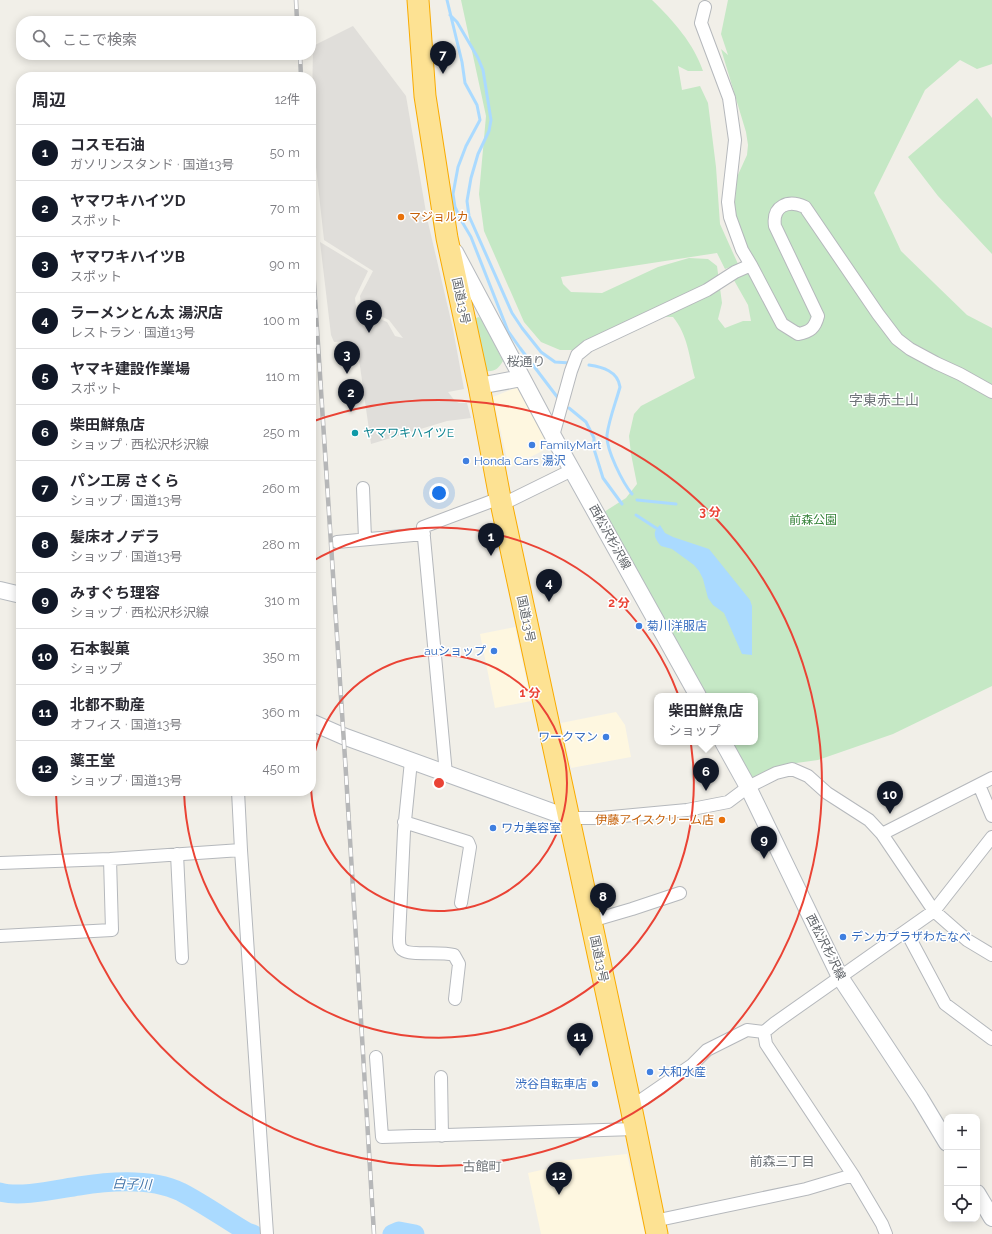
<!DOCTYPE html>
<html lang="ja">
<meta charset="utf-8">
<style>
:root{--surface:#fff;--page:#f2f2f3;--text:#2b2b33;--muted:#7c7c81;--line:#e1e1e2;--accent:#111827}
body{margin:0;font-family:Raleway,"Noto Sans JP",sans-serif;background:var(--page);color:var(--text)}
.controls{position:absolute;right:12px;bottom:12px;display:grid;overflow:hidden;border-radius:8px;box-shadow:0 2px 10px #0003}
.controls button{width:36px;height:36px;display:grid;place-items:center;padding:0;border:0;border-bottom:1px solid var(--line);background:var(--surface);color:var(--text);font:20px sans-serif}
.you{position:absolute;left:439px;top:493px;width:14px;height:14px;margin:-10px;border:3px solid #fff;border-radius:50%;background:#1a73e8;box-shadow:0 0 0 6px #1a73e833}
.badge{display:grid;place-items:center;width:26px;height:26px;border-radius:50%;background:var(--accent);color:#fff;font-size:13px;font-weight:700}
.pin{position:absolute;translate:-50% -33px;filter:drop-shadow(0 1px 2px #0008)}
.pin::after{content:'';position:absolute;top:21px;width:14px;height:12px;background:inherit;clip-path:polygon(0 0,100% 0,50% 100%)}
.popup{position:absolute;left:654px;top:693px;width:104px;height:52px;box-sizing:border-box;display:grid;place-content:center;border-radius:8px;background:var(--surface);filter:drop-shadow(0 1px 3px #0005);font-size:13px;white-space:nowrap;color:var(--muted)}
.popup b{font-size:15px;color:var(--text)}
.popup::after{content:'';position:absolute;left:50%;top:100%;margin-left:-8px;border:8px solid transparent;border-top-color:var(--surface)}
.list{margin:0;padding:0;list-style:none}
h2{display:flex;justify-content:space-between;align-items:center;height:52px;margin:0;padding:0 16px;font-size:17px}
h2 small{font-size:13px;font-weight:400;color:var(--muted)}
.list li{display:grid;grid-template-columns:26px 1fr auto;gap:12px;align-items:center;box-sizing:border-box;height:56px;padding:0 16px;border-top:1px solid var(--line)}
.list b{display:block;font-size:15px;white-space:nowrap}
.list p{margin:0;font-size:13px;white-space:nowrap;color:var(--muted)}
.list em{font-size:13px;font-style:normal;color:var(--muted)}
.icon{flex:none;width:22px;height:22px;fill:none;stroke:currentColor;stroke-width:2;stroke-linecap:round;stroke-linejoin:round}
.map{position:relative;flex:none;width:992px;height:1234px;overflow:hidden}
.search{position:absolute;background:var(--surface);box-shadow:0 2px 10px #0003;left:16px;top:16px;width:300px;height:44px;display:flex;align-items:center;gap:10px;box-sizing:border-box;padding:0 14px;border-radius:16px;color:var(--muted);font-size:15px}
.panel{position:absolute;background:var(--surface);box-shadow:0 2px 10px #0003;left:16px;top:72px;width:300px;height:724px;border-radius:16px}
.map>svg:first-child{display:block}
.commercial{fill:#fef7e0}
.industrial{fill:#e0deda}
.green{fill:#c5e8c5}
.water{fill:#aadaff}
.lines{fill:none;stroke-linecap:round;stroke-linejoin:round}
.stream{stroke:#aadaff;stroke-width:3}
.river{stroke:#aadaff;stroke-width:19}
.street-casing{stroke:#b5b8bc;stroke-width:14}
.secondary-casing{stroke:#b6babf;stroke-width:18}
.highway-casing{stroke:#f9ab00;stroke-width:23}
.street{stroke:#fff;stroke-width:12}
.secondary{stroke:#fff;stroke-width:16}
.highway{stroke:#fde293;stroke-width:21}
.rail-casing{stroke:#b6b7b8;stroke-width:4.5}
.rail{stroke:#fff;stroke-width:3;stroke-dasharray:9;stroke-linecap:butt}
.ring{fill:none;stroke:#ea4335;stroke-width:2}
.food-dot{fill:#e8710a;stroke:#fff;stroke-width:1.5}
.culture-dot{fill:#0f9aa8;stroke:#fff;stroke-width:1.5}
.shop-dot{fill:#3f7fe0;stroke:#fff;stroke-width:1.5}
.labels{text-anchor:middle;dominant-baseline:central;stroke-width:3;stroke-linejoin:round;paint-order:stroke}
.food-label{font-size:12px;fill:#c56008;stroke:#fff;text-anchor:start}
.street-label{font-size:12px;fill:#5f6368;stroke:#fff}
.culture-label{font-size:12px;fill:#0d838f;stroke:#fff;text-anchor:start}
.shop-label{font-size:12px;fill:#366cbe;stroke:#fff;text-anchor:start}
.park-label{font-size:12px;fill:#348238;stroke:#fff}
.neighbourhood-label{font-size:13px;fill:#70757a;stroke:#fff}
.water-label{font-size:13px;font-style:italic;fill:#4174aa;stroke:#fff}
.quarter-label{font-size:14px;fill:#70757a;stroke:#fff}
.centre{fill:#ea4335;stroke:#fff;stroke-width:2}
.ring-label{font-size:12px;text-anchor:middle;font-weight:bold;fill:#ea4335;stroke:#fff;stroke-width:3;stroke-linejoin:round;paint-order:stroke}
</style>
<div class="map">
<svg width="992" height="1234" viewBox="0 0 992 1234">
<rect width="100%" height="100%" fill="#f1efe8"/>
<path class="commercial" d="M520 386 552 446 509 468 493 397Z
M515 627 531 701 495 708 480 634Z
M616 712 625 725 631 757 571 768 561 723Z
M627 1154 645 1234H541L528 1173 550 1168V1162Z"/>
<path class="industrial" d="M353 26 406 96 427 218 453 329 464 389 448 392 455 401 459 403H467L471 418 447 421 371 444 357 345 349 341 334 342 331 335 320 242 368 271 355 298 356 307 359 310 387 322 395 336 403 338 389 320 367 310 361 304 360 296 373 271 324 240 315 158 312 110 313 46Z"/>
<path class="green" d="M461 0H652C673 20 694 44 703 71H688L678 66 682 90 700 86 708 103 716 167 720 224 738 264 725 269 717 253 561 277 563 284 571 292 602 293 658 267 689 258 708 259 717 266 722 303 718 319 725 328 743 321H751L748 305 731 275 755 263 735 223V200L737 177 747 155 748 145 746 132 721 49 728 55 721 34 728 0H992V64L977 69 960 60 925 90 874 193 901 251 967 315 992 328V686L893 734 818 760 789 764 750 782 730 742H755V696H705L604 512 626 498 637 484 631 454 629 436 634 414 641 406 695 378C689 357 688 335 673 317L640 316 578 350H560L541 342 524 322 484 231 479 194 486 116Z
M977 98 992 118V254L938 196 908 157Z
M479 317 482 320 503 361C498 369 495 372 485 371L473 322 476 318Z"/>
<path class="water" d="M660 525 665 533 673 537 709 549 750 600 752 606V655L742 654 724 613 713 605 708 598 703 579 699 571 694 565 672 549 661 546C655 539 651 532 660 525Z"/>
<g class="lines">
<path class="stream" d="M447 0 462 62 465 83 477 105 480 120 466 146 458 167 453 194 455 207 461 220 471 237 508 331 520 348 558 398
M450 15 457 22 478 58 483 70 491 120 489 131 478 154 471 178 467 201 469 216 512 313 522 328 541 352 555 362 570 363
M589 365C602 367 618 371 620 387 616 402 609 419 607 435 606 450 623 483 632 494
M569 408 586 422 594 438V449L603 478 622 504
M637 500 676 504
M636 515 656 528"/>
<path class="river" d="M0 1192C20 1198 58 1189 79 1186 110 1181 152 1178 181 1192 204 1204 225 1219 247 1232L253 1234
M392 1234 399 1231 415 1234"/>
<defs>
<path id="street" d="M751 265 782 324 798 334C810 332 815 328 818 316L775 226C772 206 788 199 805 207L878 314 897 339 910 349 936 363 960 374 992 392
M553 436 571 371 577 355 588 346 707 290 735 272 751 265 742 250 730 217 728 202 735 140 729 98 701 23 705 7
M363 488 365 539
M501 505 572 470
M337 542 424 534
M411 761 404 831 399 938C399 942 399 948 403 950 410 956 441 951 454 955L459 964 455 999
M446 774 423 527 500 498
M979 785 992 816
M238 791 241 850 267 1234
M569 818H601L687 810 728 802 748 787 776 773 792 769 808 776 827 793 869 820 882 834 934 911 967 940 992 955
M404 822 468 842 470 847 461 903
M882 834 992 778
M177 854 182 958
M0 863 110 859 241 850
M591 921 632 909 680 893
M906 931 945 1004 992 1039
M0 936 112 930 110 859
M764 1032 775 1023 934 911 992 837
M764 1032 766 1044 853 1175 882 1224 886 1234
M376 1057 382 1137 635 1129
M441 1077 442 1136
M631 1107 692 1065 707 1050 747 1030 764 1032
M654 1221 806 1189 853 1175"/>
<path id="secondary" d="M455 252 553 436 698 696
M479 386 522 378
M0 590 21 595
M311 722 343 736 569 818
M723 742 748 787 840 977 920 1098 947 1143
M977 1193 992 1218"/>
<path id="highway" d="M418 0 425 96 447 238 479 386 500 498 631 1107 657 1234"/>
</defs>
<use href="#street" class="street-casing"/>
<use href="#secondary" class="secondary-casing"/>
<use href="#highway" class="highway-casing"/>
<use href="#street" class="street"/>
<use href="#secondary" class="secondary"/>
<use href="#highway" class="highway"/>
<defs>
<path id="rail" d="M296 0 297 21
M300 55 301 77
M311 237 346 774 374 1234"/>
</defs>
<use href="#rail" class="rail-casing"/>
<use href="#rail" class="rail"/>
</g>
<g class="ring">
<path d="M311 782A128 128 0 1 1 311 784"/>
<path d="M311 562A255 255 0 1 1 184 792"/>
<path d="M311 422A383 383 0 1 1 56 793"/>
</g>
<g class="food-dot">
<circle cx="401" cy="217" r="4"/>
<circle cx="722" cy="820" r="4"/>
</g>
<circle class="culture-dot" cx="355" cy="433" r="4"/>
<g class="shop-dot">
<circle cx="532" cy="445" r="4"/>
<circle cx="466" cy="461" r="4"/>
<circle cx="639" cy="626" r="4"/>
<circle cx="494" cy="651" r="4"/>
<circle cx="606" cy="737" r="4"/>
<circle cx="493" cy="828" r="4"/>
<circle cx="843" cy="937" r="4"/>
<circle cx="650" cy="1072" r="4"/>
<circle cx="595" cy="1084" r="4"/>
</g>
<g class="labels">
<g class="food-label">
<text x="409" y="217">マジョルカ</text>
<text x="714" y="820" text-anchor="end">伊藤アイスクリーム店</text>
</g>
<g class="street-label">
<text transform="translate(461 301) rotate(78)">国道13号</text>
<text transform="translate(610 537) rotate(61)">西松沢杉沢線</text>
<text transform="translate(526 619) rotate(78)">国道13号</text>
<text transform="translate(826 947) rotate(63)">西松沢杉沢線</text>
<text transform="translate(599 959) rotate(78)">国道13号</text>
</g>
<g class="culture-label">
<text x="363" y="433">ヤマワキハイツE</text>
</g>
<g class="shop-label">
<text x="540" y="445">FamilyMart</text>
<text x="474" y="461">Honda Cars 湯沢</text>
<text x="647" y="626">菊川洋服店</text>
<text x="486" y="651" text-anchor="end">auショップ</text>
<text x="598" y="737" text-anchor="end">ワークマン</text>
<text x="501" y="828">ワカ美容室</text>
<text x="851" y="937">デンカプラザわたなべ</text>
<text x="658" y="1072">大和水産</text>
<text x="587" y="1084" text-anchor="end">渋谷自転車店</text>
</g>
<g class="park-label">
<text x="813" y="520">前森公園</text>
</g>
<g class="neighbourhood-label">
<text x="526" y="361">桜通り</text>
<text x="782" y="1161">前森三丁目</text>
<text x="482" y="1166">古館町</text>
</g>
<g class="water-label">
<text transform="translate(132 1184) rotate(2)">白子川</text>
</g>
<g class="quarter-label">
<text x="884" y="400">字東赤土山</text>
</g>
</g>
<circle cx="439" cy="783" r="6" class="centre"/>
<g class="ring-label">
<text x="710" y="516">3 分</text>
<text x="619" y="607">2 分</text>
<text x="530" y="697">1 分</text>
</g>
</svg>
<div class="controls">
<button>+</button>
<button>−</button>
<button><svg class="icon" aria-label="locate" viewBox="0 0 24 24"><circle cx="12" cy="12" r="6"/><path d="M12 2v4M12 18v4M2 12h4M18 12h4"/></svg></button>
</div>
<div class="you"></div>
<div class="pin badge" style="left:491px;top:556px">1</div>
<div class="pin badge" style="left:351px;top:412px">2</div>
<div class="pin badge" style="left:347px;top:374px">3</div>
<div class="pin badge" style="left:549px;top:602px">4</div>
<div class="pin badge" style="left:369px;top:333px">5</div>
<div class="pin badge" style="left:706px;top:791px">6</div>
<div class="popup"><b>柴田鮮魚店</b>ショップ</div>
<div class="pin badge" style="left:443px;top:74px">7</div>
<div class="pin badge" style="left:603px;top:916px">8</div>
<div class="pin badge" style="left:764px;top:859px">9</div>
<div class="pin badge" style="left:890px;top:814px">10</div>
<div class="pin badge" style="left:580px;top:1056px">11</div>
<div class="pin badge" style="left:559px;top:1195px">12</div>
<div class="search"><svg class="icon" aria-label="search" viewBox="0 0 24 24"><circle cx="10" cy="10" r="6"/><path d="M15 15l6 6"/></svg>ここで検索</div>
<section class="panel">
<h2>周辺<small>12件</small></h2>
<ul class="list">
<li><span class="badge">1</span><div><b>コスモ石油</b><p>ガソリンスタンド · 国道13号</p></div><em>50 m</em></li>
<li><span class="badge">2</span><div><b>ヤマワキハイツD</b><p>スポット</p></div><em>70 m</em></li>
<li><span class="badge">3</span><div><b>ヤマワキハイツB</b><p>スポット</p></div><em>90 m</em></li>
<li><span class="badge">4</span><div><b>ラーメンとん太 湯沢店</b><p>レストラン · 国道13号</p></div><em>100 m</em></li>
<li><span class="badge">5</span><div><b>ヤマキ建設作業場</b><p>スポット</p></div><em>110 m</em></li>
<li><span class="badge">6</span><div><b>柴田鮮魚店</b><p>ショップ · 西松沢杉沢線</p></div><em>250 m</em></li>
<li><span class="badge">7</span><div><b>パン工房 さくら</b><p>ショップ · 国道13号</p></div><em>260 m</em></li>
<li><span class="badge">8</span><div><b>髪床オノデラ</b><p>ショップ · 国道13号</p></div><em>280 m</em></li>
<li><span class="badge">9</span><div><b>みすぐち理容</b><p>ショップ · 西松沢杉沢線</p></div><em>310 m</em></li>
<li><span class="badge">10</span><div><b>石本製菓</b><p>ショップ</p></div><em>350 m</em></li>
<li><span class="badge">11</span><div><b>北都不動産</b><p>オフィス · 国道13号</p></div><em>360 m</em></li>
<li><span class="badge">12</span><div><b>薬王堂</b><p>ショップ · 国道13号</p></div><em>450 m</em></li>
</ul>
</section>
</div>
